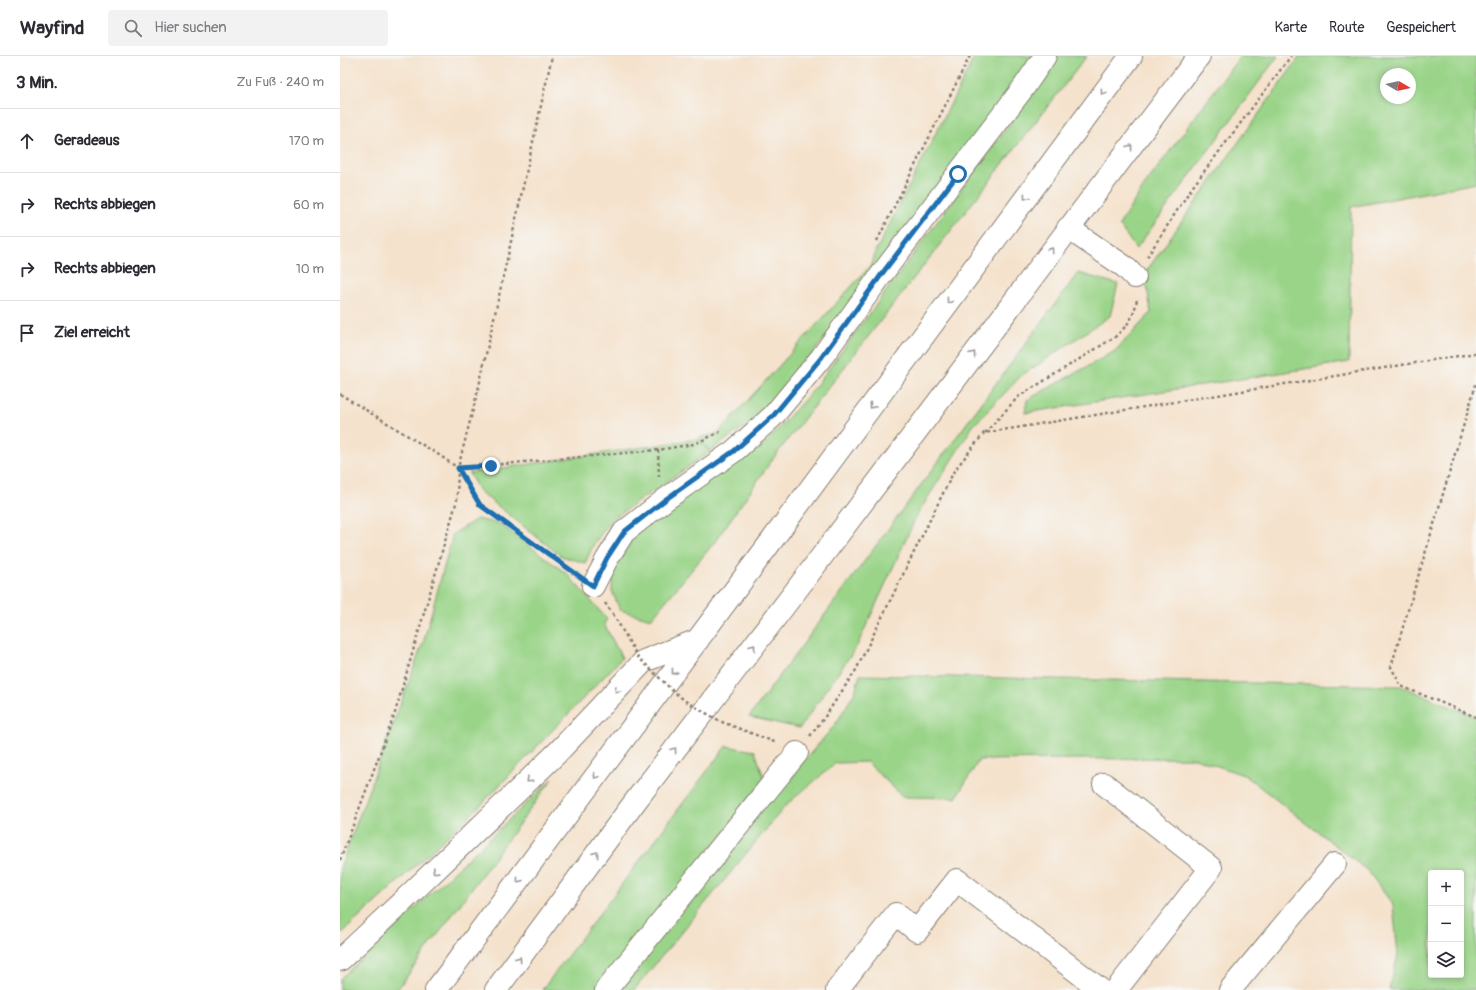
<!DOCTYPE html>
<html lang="de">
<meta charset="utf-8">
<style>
:root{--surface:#fff;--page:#f2f2f3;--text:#2b2b33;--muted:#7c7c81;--line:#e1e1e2}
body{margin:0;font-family:Pangolin,sans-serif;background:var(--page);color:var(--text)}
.controls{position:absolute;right:12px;bottom:12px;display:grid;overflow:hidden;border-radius:4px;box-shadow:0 2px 6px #0003}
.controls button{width:36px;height:36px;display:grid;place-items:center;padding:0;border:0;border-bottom:1px solid var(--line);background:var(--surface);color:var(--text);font:20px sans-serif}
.compass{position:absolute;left:1040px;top:12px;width:36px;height:36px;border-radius:50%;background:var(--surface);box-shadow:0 2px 6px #0003;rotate:99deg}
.stop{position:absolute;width:12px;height:12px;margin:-9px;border:3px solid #1f6fb2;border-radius:50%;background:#fff}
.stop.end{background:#1f6fb2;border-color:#fff;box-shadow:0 1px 4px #0008}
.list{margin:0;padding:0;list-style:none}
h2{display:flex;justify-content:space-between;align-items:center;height:52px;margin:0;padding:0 16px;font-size:17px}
h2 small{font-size:13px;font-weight:400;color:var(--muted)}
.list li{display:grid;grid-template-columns:26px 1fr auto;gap:12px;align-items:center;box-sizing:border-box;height:64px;padding:0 16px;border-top:1px solid var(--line)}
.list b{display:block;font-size:15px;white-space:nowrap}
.list em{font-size:13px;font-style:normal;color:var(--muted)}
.icon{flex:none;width:22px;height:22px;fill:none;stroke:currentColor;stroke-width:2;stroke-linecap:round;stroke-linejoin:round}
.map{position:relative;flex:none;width:1136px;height:934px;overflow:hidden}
header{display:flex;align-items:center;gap:24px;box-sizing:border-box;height:56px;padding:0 20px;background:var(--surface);border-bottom:1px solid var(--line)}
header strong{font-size:19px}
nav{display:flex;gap:22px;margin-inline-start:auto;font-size:14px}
.search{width:280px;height:36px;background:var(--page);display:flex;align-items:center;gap:10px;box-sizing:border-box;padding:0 14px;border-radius:4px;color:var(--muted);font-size:15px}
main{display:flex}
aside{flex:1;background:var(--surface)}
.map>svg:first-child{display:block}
.green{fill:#9ad488;stroke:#5b7852;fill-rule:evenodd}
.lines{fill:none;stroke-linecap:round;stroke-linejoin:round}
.minor-casing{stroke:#887f74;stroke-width:24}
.highway-casing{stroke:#887f74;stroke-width:24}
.path{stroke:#887f74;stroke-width:2.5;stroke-dasharray:3 3;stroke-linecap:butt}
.minor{stroke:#fff;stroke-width:22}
.highway{stroke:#fff;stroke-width:22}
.path-bridge{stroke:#887f74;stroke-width:2.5;stroke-dasharray:3 3;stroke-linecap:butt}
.oneway{stroke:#999}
.route{stroke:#1f6fb2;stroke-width:5}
</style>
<header>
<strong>Wayfind</strong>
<div class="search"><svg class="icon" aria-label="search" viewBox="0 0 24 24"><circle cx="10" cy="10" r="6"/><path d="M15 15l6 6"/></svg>Hier suchen</div>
<nav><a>Karte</a><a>Route</a><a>Gespeichert</a></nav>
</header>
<main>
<aside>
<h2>3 Min.<small>Zu Fuß · 240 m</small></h2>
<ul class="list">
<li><svg class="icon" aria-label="ahead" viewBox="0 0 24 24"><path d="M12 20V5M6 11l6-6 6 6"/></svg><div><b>Geradeaus</b></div><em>170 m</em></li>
<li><svg class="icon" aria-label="right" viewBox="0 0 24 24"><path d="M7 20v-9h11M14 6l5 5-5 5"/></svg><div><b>Rechts abbiegen</b></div><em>60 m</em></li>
<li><svg class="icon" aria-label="right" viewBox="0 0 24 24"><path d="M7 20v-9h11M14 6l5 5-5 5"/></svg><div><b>Rechts abbiegen</b></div><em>10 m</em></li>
<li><svg class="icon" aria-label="arrive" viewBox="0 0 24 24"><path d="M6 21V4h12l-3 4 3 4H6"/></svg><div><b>Ziel erreicht</b></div></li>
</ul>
</aside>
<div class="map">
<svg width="1136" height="934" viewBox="0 0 1136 934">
<rect width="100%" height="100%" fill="#f6f6f2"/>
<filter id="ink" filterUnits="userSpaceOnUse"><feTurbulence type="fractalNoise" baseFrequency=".025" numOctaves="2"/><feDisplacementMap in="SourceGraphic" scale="8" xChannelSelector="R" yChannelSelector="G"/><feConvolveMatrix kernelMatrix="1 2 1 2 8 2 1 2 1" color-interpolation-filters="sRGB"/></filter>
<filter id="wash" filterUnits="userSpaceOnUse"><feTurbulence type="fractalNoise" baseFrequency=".012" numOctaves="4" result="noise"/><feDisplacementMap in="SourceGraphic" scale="16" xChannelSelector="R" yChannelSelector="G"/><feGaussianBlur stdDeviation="0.9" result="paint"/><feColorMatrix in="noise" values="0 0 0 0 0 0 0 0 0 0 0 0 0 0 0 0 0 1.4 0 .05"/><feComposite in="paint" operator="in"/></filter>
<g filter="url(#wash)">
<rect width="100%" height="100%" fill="#f5e2cc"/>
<path class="green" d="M635 0H697L460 315 409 368 370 395 359 382 378 377 532 208 536 193H537Z
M717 0H747L432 404 374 487 311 563 280 554 272 535 273 508 288 479 356 432 421 392 473 334 702 24Z
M900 0H938L796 193 779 169 804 130Z
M960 0H1136V127L1011 151 1009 306 685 357 687 344 775 295 811 257 805 217ZM1046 18H1070V42H1046Z
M738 217 778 228 770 260 681 320 633 370 577 459 517 590 460 672 409 661Z
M358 383 370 396 271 464 254 488 245 507 221 500 139 435 129 417Z
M137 463 160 468 227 518 267 563 264 568 282 602 136 754 0 879V812L84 584 113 478Z
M520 619 1061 630 1136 661V934H1049L1058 899 1053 849 1028 815 906 720 855 702 639 704 616 742 563 741 527 706 496 707 447 748 294 934H273L438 735 495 669 515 636ZM1091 817H1121V919H1091Z
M386 690 415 695 425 725 259 934H202Z
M213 722 57 934H0V923Z"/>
</g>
<g filter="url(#ink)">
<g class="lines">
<defs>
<path id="minor" d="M728 172 785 211 795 221
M253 530 267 503 284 476 326 443 394 395 433 360 481 302 544 215 684 31 705 0
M764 728 871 812 776 934
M266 934 457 697
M497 934 556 858 577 875 617 824 761 934
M890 934 995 808"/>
<path id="highway" d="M0 904 63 845 217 697 304 605 358 584
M96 934 430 487 791 0
M156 934 294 747 470 516 859 0"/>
</defs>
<use href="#minor" class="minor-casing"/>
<use href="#highway" class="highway-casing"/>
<path class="path" d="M537 185 630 0
M807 201 851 133 951 0
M1136 328 1051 611 1061 630 1136 661
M0 338 99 399 118 412 140 449 235 517
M645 377 678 341 775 281C789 268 794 261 797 243
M318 394 319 421
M118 412 318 394 354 388 380 376
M265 547 273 558
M470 680 484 662 516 614 614 415 644 377 1136 297
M0 804 54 660 117 444 118 412 139 330 212 0"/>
<use href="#minor" class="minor"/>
<use href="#highway" class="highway"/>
<path class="path-bridge" d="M273 558 298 601 333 635 348 647 382 666 437 687"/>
</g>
<defs><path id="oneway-chevron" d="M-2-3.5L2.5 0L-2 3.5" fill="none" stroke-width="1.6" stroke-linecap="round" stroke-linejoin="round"/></defs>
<g class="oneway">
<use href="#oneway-chevron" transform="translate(763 36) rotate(126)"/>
<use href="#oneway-chevron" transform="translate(790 91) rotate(-53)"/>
<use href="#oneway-chevron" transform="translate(686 141) rotate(126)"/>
<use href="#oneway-chevron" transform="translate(711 194) rotate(-53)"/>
<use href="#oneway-chevron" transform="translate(609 245) rotate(126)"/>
<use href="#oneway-chevron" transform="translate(633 298) rotate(-53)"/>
<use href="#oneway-chevron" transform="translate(532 350) rotate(126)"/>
<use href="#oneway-chevron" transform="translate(413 591) rotate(-53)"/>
<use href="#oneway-chevron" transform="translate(334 616) rotate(127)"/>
<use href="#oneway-chevron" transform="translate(277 634) rotate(133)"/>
<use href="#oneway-chevron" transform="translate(334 694) rotate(-53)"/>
<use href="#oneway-chevron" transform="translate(256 720) rotate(127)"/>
<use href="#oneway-chevron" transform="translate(189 724) rotate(137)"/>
<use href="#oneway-chevron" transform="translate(256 798) rotate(-54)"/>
<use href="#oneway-chevron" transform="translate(95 815) rotate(136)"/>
<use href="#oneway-chevron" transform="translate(179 824) rotate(127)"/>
<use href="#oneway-chevron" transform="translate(179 903) rotate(-54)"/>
</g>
</g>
<g class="lines" filter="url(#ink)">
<path class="route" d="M151 410 118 412 140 449 253 530 267 502 284 476 326 443 394 395 433 360 481 302 544 215 618 118"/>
</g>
</svg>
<div class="controls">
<button>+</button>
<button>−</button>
<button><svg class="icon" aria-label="layers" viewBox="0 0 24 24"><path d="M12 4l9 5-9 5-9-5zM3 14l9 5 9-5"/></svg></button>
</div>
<svg class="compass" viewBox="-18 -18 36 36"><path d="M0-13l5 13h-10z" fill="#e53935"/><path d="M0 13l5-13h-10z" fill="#7c7c81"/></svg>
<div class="stop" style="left:618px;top:118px"></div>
<div class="stop end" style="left:151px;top:410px"></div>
</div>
</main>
